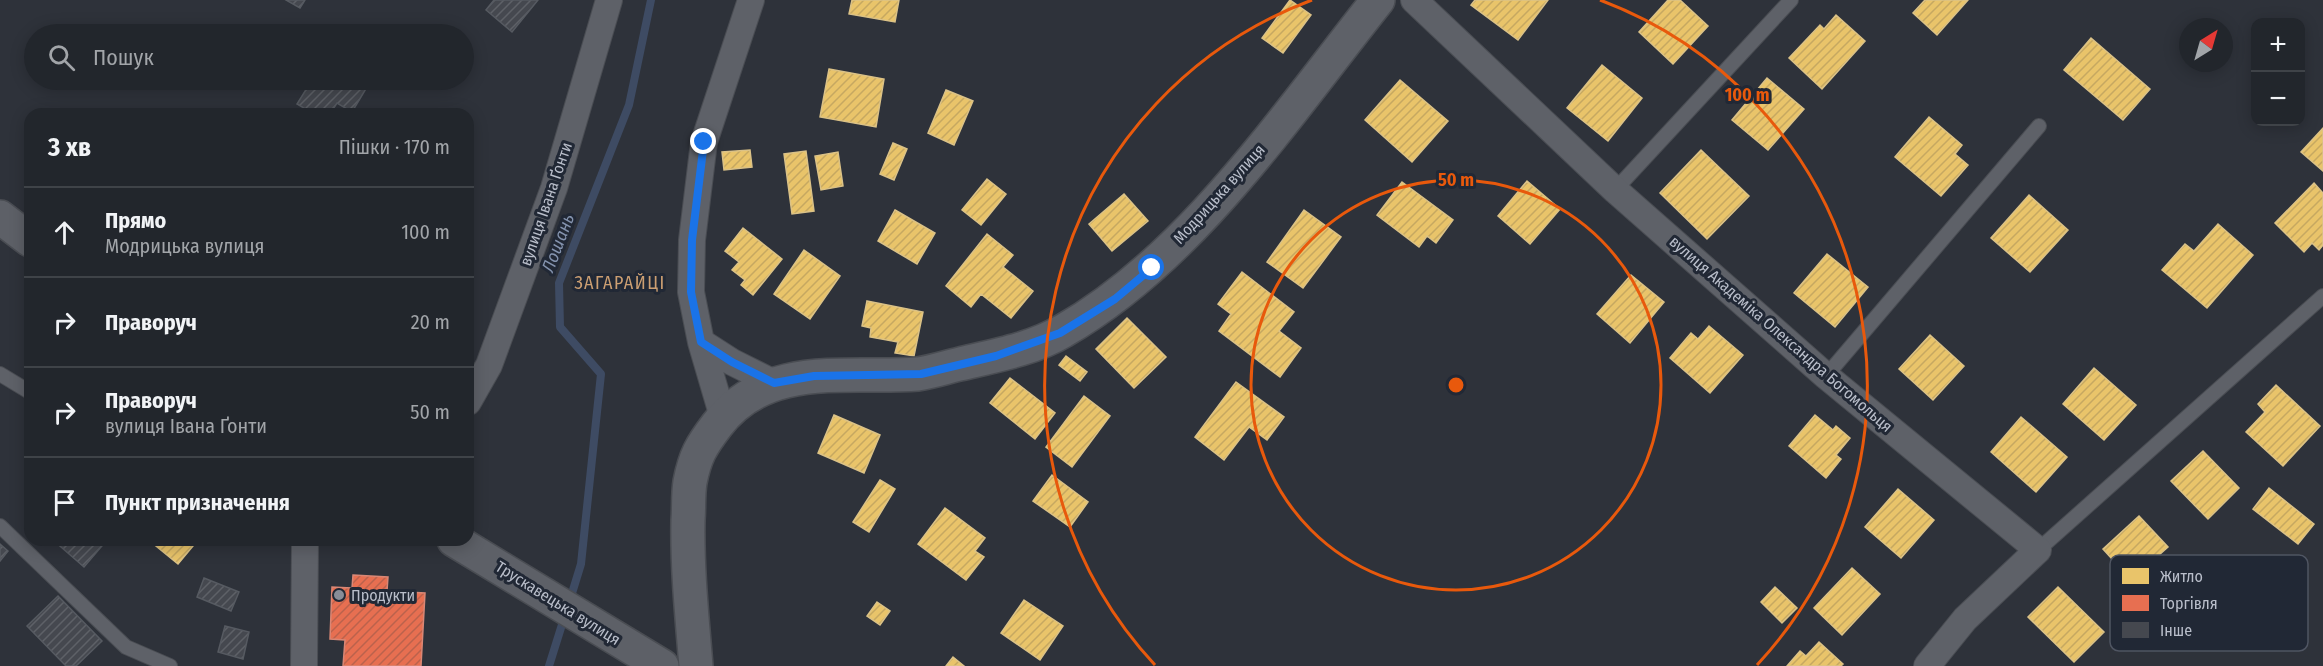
<!DOCTYPE html>
<html lang="uk">
<meta charset="utf-8">
<style>
:root{--surface:#22262c;--page:#2a2e34;--text:#f1f3f6;--muted:#a2a5a9;--line:#3f4348}
body{margin:0;font-family:"Fira Sans Condensed",sans-serif;background:var(--page);color:var(--text)}
.controls{position:absolute;right:18px;top:18px;display:grid;overflow:hidden;border-radius:12px;box-shadow:0 3px 15px #0003}
.controls button{width:54px;height:54px;display:grid;place-items:center;padding:0;border:0;border-bottom:2px solid var(--line);background:var(--surface);color:var(--text);font:30px sans-serif}
.compass{position:absolute;left:2179px;top:18px;width:54px;height:54px;border-radius:50%;background:var(--surface);box-shadow:0 3px 15px #0003;rotate:37deg}
.stop{position:absolute;width:18px;height:18px;margin:-14px;border:4px solid #1a73e8;border-radius:50%;background:#fff}
.stop.end{background:#1a73e8;border-color:#fff;box-shadow:0 2px 6px #0008}
.list{margin:0;padding:0;list-style:none}
h2{display:flex;justify-content:space-between;align-items:center;height:78px;margin:0;padding:0 24px;font-size:26px}
h2 small{font-size:20px;font-weight:400;color:var(--muted)}
.list li{display:grid;grid-template-columns:39px 1fr auto;gap:18px;align-items:center;box-sizing:border-box;height:90px;padding:0 24px;border-top:2px solid var(--line)}
.list b{display:block;font-size:22px;white-space:nowrap}
.list p{margin:0;font-size:20px;white-space:nowrap;color:var(--muted)}
.list em{font-size:20px;font-style:normal;color:var(--muted)}
.icon{flex:none;width:33px;height:33px;fill:none;stroke:currentColor;stroke-width:2;stroke-linecap:round;stroke-linejoin:round}
.map{position:relative;flex:none;width:2323px;height:666px;overflow:hidden}
.search{position:absolute;background:var(--surface);box-shadow:0 3px 15px #0003;left:24px;top:24px;width:450px;height:66px;display:flex;align-items:center;gap:15px;box-sizing:border-box;padding:0 21px;border-radius:33px;color:var(--muted);font-size:22px}
.panel{position:absolute;background:var(--surface);box-shadow:0 3px 15px #0003;left:24px;top:108px;width:450px;height:438px;border-radius:18px}
.map>svg:first-child{display:block}
.homes{fill:url(#homes-hatch);stroke:#dbc287;stroke-width:1.5}
.shops{fill:url(#shops-hatch);stroke:#d98775;stroke-width:1.5}
.lines{fill:none;stroke-linecap:round;stroke-linejoin:round}
.stream{stroke:#3e4b63;stroke-width:8}
.building{fill:url(#building-hatch);stroke:#565a61;stroke-width:1.5}
.service-casing{stroke:#4a4d53;stroke-width:16}
.minor-casing{stroke:#4a4d53;stroke-width:28}
.tertiary-casing{stroke:#4a4d53;stroke-width:36}
.secondary-casing{stroke:#4a4d53;stroke-width:36}
.service{stroke:#5e6168;stroke-width:14}
.minor{stroke:#5e6168;stroke-width:26}
.tertiary{stroke:#5e6168;stroke-width:33}
.secondary{stroke:#5d6067;stroke-width:33}
.route{stroke:#1a73e8;stroke-width:8}
.ring{fill:none;stroke:#e8590c;stroke-width:3}
.poi-dot{fill:#888d98;stroke:#212835;stroke-width:2}
.labels{text-anchor:middle;dominant-baseline:central;stroke-width:6;stroke-linejoin:round;paint-order:stroke}
.street-label{font-size:16px;fill:#b9beca;stroke:#212835}
.poi-label{font-size:16px;fill:#b9beca;stroke:#212835;text-anchor:start}
.water-label{font-size:18px;font-style:italic;fill:#8493ae;stroke:#212835}
.neighbourhood-label{font-size:18px;letter-spacing:1.5px;fill:#cc9f72;stroke:#212835}
.key{fill:#212835;stroke:#4f5562;stroke-width:1.5}
.key-label{font-size:16px;fill:#b9beca}
.centre{fill:#e8590c;stroke:#212835;stroke-width:3}
.ring-label{font-size:18px;text-anchor:middle;font-weight:bold;fill:#e8590c;stroke:#212835;stroke-width:6;stroke-linejoin:round;paint-order:stroke}
</style>
<div class="map">
<svg width="2323" height="666" viewBox="0 0 2323 666">
<defs>
<pattern id="homes-hatch" width="6" height="6" patternUnits="userSpaceOnUse" patternTransform="scale(1.5)"><rect width="6" height="6" fill="#e9c46a"/><path d="M-1 1l2-2M0 6l6-6M5 7l2-2" fill="none" stroke="#c6a861"/></pattern>
<pattern id="shops-hatch" width="6" height="6" patternUnits="userSpaceOnUse" patternTransform="scale(1.5)"><rect width="6" height="6" fill="#e76f51"/><path d="M-1 1l2-2M0 6l6-6M5 7l2-2" fill="none" stroke="#bb624c"/></pattern>
<pattern id="building-hatch" width="6" height="6" patternUnits="userSpaceOnUse" patternTransform="scale(1.5)"><rect width="6" height="6" fill="#45484f"/><path d="M-1 1l2-2M0 6l6-6M5 7l2-2" fill="none" stroke="#5e6167"/></pattern>
</defs>
<rect width="100%" height="100%" fill="#2e323a"/>
<path class="homes" d="M852 0H899L895 22 849 14Z
M1290 0 1311 15 1283 53 1262 38Z
M1475 0H1548L1518 40 1471 5Z
M1668 0H1680L1708 26 1673 64 1639 32Z
M1925 0H1968L1937 35 1913 13Z
M1836 15 1865 41 1822 89 1789 58 1820 25 1824 29Z
M2091 38 2150 89 2123 120 2064 70Z
M1602 65 1642 98 1608 141 1567 108Z
M829 69 884 79 876 127 820 117Z
M1767 78 1804 109 1768 150 1732 120Z
M1400 80 1448 121 1412 162 1365 120Z
M946 90 973 101 954 145 928 133Z
M1929 117 1962 145 1955 154 1968 165 1941 196 1895 157Z
M2323 128V171L2301 152Z
M893 143 907 149 894 180 880 174Z
M750 150 752 167 724 170 722 152Z
M1701 150 1749 196 1707 239 1660 193Z
M806 151 814 211 792 214 784 154Z
M838 152 843 186 821 190 815 156Z
M987 179 1006 194 981 225 962 210Z
M1527 181 1560 209 1530 244 1498 216Z
M1402 182 1453 220 1436 243 1427 236 1419 247 1377 215Z
M2314 183 2323 193V245L2319 250 2312 243 2304 252 2275 223Z
M1124 194 1148 221 1112 251 1089 224Z
M2029 195 2068 230 2030 272 1991 238Z
M895 210 935 233 917 264 878 241Z
M1304 210 1341 237 1303 288 1267 262Z
M2218 224 2253 255 2207 308 2162 270 2185 244 2194 251Z
M743 228 782 259 753 295 741 285 745 280 732 270 739 262 725 251Z
M987 234 1013 255 1003 267 1033 291 1011 318 981 294 971 307 946 286Z
M804 250 840 276 810 319 774 294Z
M1827 254 1868 287 1835 327 1794 293Z
M1242 272 1294 312 1279 331 1301 348 1280 377 1219 331 1231 314 1218 304Z
M1631 275 1664 302 1630 343 1597 314Z
M867 301 923 312 914 356 895 353 898 342 870 337 871 328 862 326Z
M1127 318 1166 357 1134 388 1096 349Z
M1709 326 1743 355 1710 393 1670 358 1691 333 1698 339Z
M1930 335 1964 366 1933 400 1899 369Z
M1066 356 1087 372 1080 381 1059 365Z
M2094 368 2136 405 2104 440 2063 404Z
M1010 378 1055 413 1035 439 990 403Z
M1236 382 1284 417 1267 440 1249 427 1224 460 1195 437Z
M2276 385 2320 426 2283 466 2246 432 2265 412 2258 404Z
M1084 396 1110 416 1072 467 1046 447Z
M834 415 880 435 864 473 818 453Z
M1815 415 1833 430 1836 426 1850 438 1836 455 1841 459 1826 478 1789 446Z
M2021 417 2067 457 2036 492 1991 452Z
M2203 451 2239 488 2208 519 2171 481Z
M1052 475 1088 502 1070 527 1033 501Z
M880 480 895 489 869 532 853 522Z
M2269 488 2314 524 2298 544 2253 509Z
M1898 489 1934 520 1901 558 1865 527Z
M945 508 985 538 975 551 984 557 966 580 918 544Z
M2139 516 2168 547 2131 580 2103 549Z
M153 540H198L178 564 151 542Z
M1852 568 1880 594 1842 635 1814 608Z
M1775 587 1797 608 1782 623 1761 602Z
M2058 587 2104 632 2074 662 2028 617Z
M1024 600 1063 626 1040 660 1001 633Z
M877 602 890 611 880 625 867 616Z
M1819 642 1843 664 1841 666H1787L1800 651 1806 656Z
M953 657 964 666H946Z"/>
<path class="shops" d="M353 575 388 577 387 591 425 593 421 666H343L345 640 330 639 332 587 352 588Z"/>
<g class="lines">
<path class="stream" d="M569 603 581 564 601 374 560 327 559 283 629 105 651 0
M549 666 565 615"/>
</g>
<path class="building" d="M286 0H305L300 8Z
M494 0H538L512 32 486 10Z
M312 80H354L367 87 352 112 337 103 330 114H314L297 104Z
M53 540H107L84 567Z
M0 544 8 551 0 561Z
M204 578 239 592 231 611 197 597Z
M58 596 102 641 76 666H66L27 626Z
M225 626 249 632 243 659 218 652Z"/>
<g class="lines">
<defs>
<path id="service" d="M1615 190 1791 0
M0 374 28 391
M1826 376 2039 126
M0 526 126 647 170 666
M2038 550 2323 296"/>
<path id="minor" d="M1414 0 1615 190 1826 376 2038 550 1965 619 1927 666
M701 342 732 362 774 383
M468 402 489 365 554 188 609 0
M723 417 701 342 691 292 692 240 704 142 751 0
M304 666 305 540"/>
<path id="tertiary" d="M696 666C692 617 687 569 688 520 689 508 688 494 690 482 695 456 701 446 717 425 766 360 848 379 918 374 932 372 947 367 960 364 994 356 1033 349 1063 331 1191 258 1287 114 1378 0"/>
<path id="secondary" d="M0 217 30 240
M454 540 662 666"/>
</defs>
<use href="#service" class="service-casing"/>
<use href="#minor" class="minor-casing"/>
<use href="#tertiary" class="tertiary-casing"/>
<use href="#secondary" class="secondary-casing"/>
<use href="#service" class="service"/>
<use href="#minor" class="minor"/>
<use href="#tertiary" class="tertiary"/>
<use href="#secondary" class="secondary"/>
</g>
<g class="lines">
<path class="route" d="M704 142 692 240 691 292 701 342 732 362 774 383 814 376 921 374 996 356 1060 333 1115 299 1152 268"/>
</g>
<g class="ring">
<circle cx="1456" cy="385" r="205"/>
<path d="M1155 665A411 411 0 0 1 1312 0M1600 0A411 411 0 0 1 1757 665"/>
</g>
<circle class="poi-dot" cx="339" cy="595" r="6"/>
<g class="labels">
<g class="street-label">
<text transform="translate(1219 194) rotate(-48)">Модрицька вулиця</text>
<text transform="translate(546 204) rotate(-71)">вулиця Івана Ґонти</text>
<text transform="translate(1781 334) rotate(41)">вулиця Академіка Олександра Богомольця</text>
<text transform="translate(558 603) rotate(32)">Трускавецька вулиця</text>
</g>
<g class="poi-label">
<text x="351" y="595">Продукти</text>
</g>
<g class="water-label">
<text transform="translate(558 243) rotate(-69)">Лошань</text>
</g>
<g class="neighbourhood-label">
<text x="620" y="283">ЗАГАРАЙЦІ</text>
</g>
</g>
<rect x="2110" y="555" width="198" height="96" rx="9" class="key"/>
<rect x="2122" y="568" width="27" height="16" fill="#e9c46a"/>
<rect x="2122" y="595" width="27" height="16" fill="#e76f51"/>
<rect x="2122" y="622" width="27" height="16" fill="#45484f"/>
<g class="key-label">
<text x="2160" y="582">Житло</text>
<text x="2160" y="609">Торгівля</text>
<text x="2160" y="636">Інше</text>
</g>
<circle cx="1456" cy="385" r="9" class="centre"/>
<g class="ring-label">
<text x="1747" y="101">100 m</text>
<text x="1456" y="186">50 m</text>
</g>
</svg>
<div class="controls">
<button>+</button>
<button>−</button>
</div>
<svg class="compass" viewBox="-18 -18 36 36"><path d="M0-13l5 13h-10z" fill="#e53935"/><path d="M0 13l5-13h-10z" fill="#a2a5a9"/></svg>
<div class="stop" style="left:1152px;top:268px"></div>
<div class="stop end" style="left:704px;top:142px"></div>
<div class="search"><svg class="icon" aria-label="search" viewBox="0 0 24 24"><circle cx="10" cy="10" r="6"/><path d="M15 15l6 6"/></svg>Пошук</div>
<section class="panel">
<h2>3 хв<small>Пішки · 170 m</small></h2>
<ul class="list">
<li><svg class="icon" aria-label="ahead" viewBox="0 0 24 24"><path d="M12 20V5M6 11l6-6 6 6"/></svg><div><b>Прямо</b><p>Модрицька вулиця</p></div><em>100 m</em></li>
<li><svg class="icon" aria-label="right" viewBox="0 0 24 24"><path d="M7 20v-9h11M14 6l5 5-5 5"/></svg><div><b>Праворуч</b></div><em>20 m</em></li>
<li><svg class="icon" aria-label="right" viewBox="0 0 24 24"><path d="M7 20v-9h11M14 6l5 5-5 5"/></svg><div><b>Праворуч</b><p>вулиця Івана Ґонти</p></div><em>50 m</em></li>
<li><svg class="icon" aria-label="arrive" viewBox="0 0 24 24"><path d="M6 21V4h12l-3 4 3 4H6"/></svg><div><b>Пункт призначення</b></div></li>
</ul>
</section>
</div>
